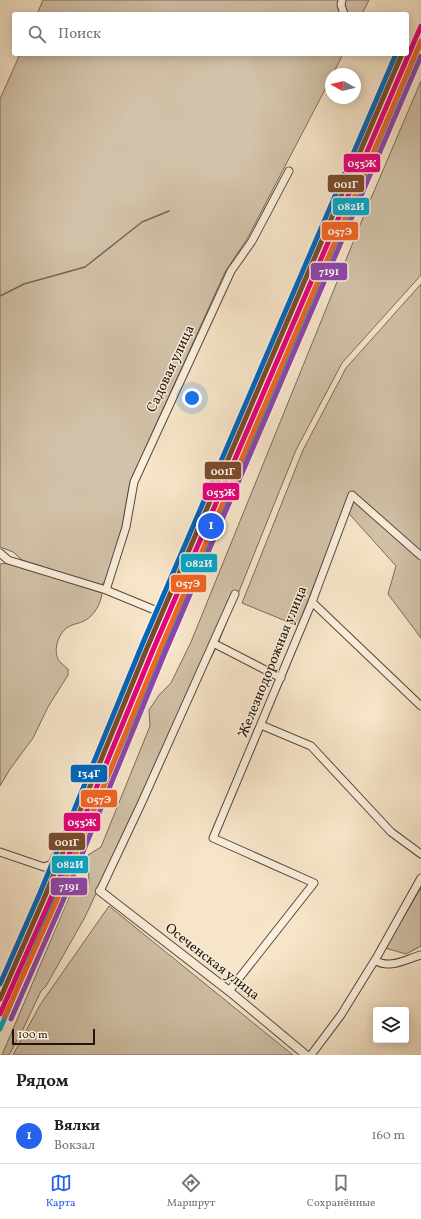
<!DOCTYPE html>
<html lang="ru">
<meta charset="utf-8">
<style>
:root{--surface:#fff;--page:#f2f2f2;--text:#202124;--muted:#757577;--line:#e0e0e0;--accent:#2563eb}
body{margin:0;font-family:Vollkorn,serif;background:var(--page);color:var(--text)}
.controls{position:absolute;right:12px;bottom:12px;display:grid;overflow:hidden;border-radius:4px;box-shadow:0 2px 10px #0003}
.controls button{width:36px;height:36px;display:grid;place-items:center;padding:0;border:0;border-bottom:1px solid var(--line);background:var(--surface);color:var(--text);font:20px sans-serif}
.compass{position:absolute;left:325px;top:68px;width:36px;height:36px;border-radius:50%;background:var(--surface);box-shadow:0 2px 10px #0003;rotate:278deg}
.scale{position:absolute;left:12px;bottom:10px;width:83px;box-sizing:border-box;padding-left:4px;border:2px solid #1e150d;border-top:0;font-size:11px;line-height:14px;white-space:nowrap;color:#1e150d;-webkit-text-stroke:3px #faeedc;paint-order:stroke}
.you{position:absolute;left:192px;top:398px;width:14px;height:14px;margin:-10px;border:3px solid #fff;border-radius:50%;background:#1a73e8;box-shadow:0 0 0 6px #1a73e833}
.badge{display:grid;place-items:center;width:26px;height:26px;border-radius:50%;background:var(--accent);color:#fff;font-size:13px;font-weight:700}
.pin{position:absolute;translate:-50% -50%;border:2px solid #fff;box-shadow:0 1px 4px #0006}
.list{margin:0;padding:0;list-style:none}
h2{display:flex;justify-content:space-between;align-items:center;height:52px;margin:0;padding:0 16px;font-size:17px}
h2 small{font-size:13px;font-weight:400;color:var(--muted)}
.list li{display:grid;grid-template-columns:26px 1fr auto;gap:12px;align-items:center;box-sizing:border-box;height:56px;padding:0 16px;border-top:1px solid var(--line)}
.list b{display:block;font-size:15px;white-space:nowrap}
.list p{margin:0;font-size:13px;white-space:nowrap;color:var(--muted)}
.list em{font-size:13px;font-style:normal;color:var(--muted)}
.icon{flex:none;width:22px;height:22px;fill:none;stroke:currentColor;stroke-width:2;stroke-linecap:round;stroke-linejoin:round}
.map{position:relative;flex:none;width:421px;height:1055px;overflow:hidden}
.search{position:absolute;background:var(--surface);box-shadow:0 2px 10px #0003;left:12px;right:12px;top:12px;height:44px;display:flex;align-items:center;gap:10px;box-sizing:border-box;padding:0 14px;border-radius:4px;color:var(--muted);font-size:15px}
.sheet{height:108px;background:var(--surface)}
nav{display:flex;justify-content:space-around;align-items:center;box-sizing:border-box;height:56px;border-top:1px solid var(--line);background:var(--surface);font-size:11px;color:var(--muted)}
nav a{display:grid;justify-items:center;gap:2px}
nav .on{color:var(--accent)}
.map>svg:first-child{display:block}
.green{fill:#d2c2a9;stroke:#786c5b}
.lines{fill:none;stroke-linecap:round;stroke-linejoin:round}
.stream{stroke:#746757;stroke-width:1.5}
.minor-casing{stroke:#54493c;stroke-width:9}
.tertiary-casing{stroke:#54493c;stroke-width:10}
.minor{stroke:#faeedc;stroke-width:7}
.tertiary{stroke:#faeedc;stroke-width:8}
.rail-1-casing{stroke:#faeedc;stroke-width:8}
.rail-2-casing{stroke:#faeedc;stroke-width:8}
.rail-3-casing{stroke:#faeedc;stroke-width:8}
.rail-4-casing{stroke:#faeedc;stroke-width:8}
.rail-5-casing{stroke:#faeedc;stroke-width:8}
.rail-6-casing{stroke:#faeedc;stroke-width:8}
.rail-1{stroke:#00a9ce;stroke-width:5}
.rail-2{stroke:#e5007d;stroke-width:5}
.rail-3{stroke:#f26522;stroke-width:5}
.rail-4{stroke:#7a4b2a;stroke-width:5}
.rail-5{stroke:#8e44ad;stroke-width:5}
.rail-6{stroke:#0065bd;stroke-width:5}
.labels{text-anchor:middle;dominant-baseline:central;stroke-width:3;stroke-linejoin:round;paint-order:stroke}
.street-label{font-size:14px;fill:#1e150d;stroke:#faeedc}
.line-badge{stroke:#faeedc;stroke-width:1.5}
.badge-label{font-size:11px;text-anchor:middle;font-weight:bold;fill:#fff}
</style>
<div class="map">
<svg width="421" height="1055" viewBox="0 0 421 1055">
<rect width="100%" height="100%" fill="#f7e5c9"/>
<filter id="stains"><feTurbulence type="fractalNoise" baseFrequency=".005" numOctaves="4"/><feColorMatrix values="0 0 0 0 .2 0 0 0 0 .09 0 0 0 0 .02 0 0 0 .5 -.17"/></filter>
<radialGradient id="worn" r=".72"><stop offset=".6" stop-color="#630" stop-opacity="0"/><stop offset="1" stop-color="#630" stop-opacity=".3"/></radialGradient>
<path class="green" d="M43 0H369L362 14H37Z
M20 54H343L333 74H331V78L247 239 225 272 130 482 122 527 106 580 101 585 22 560 13 552 0 547V99Z
M421 81V275L342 363 296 450 217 646 152 773 85 917 46 986 41 991 23 1029 9 1055H2L70 895 80 893 89 883 88 855 101 847 150 726 149 710 159 695 171 683 191 642 369 203Z
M421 284V638L388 594 396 566 344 508 298 626 242 603 303 450 346 368Z
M10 563 102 593C101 604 94 616 84 621 80 623 74 624 70 626 58 631 51 654 61 663 63 665 66 667 68 669V675L48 707 33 738 10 769 0 786V564Z
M421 888V946L406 954 385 948Z
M109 906 293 1055H13L40 1005Z"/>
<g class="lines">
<path class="stream" d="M0 296 24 284 85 267 142 222 169 211"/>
<defs>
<path id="minor" d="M342 0 341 5 344 14
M0 553 8 560 106 590 162 613
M106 590 126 527 134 482 231 271 252 241 289 171
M312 602 421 706
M213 643 281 678
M261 725 311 746 391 832 421 854
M0 852 44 867 52 864 65 834 78 816 188 549
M100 891 142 802 235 594
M375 960C389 970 406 959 421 955
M229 991 314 883 213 838 312 602 352 495 421 556
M311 1055 341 1015 378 955 421 878"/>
<path id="tertiary" d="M100 891 229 991 306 1055"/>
</defs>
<use href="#minor" class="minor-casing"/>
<use href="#tertiary" class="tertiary-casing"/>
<use href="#minor" class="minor"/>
<use href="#tertiary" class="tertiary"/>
<defs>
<path id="rail-1" d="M0 1029 421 42"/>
<path id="rail-2" d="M0 1014 51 898 153 650 421 26"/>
<path id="rail-3" d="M5 1016 57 900 159 652 421 41"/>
<path id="rail-4" d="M0 999 45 896 147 648 402 54"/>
<path id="rail-5" d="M11 1019 62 903 164 655 421 56"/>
<path id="rail-6" d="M0 984 40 893 142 645 396 54"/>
</defs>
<use href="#rail-1" class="rail-1-casing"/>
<use href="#rail-2" class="rail-2-casing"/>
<use href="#rail-3" class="rail-3-casing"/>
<use href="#rail-4" class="rail-4-casing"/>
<use href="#rail-5" class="rail-5-casing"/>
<use href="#rail-6" class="rail-6-casing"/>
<use href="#rail-1" class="rail-1"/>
<use href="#rail-2" class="rail-2"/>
<use href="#rail-3" class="rail-3"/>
<use href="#rail-4" class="rail-4"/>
<use href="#rail-5" class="rail-5"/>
<use href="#rail-6" class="rail-6"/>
</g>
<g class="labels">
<g class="street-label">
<text transform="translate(171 369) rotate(-65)">Садовая улица</text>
<text transform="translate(273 662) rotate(-68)">Железнодорожная улица</text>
<text transform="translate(212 962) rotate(38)">Осеченская улица</text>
</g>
</g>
<g class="line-badge">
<rect x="343" y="153" width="38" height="20" rx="4" fill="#e5007d"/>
<rect x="327" y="174" width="38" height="19" rx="4" fill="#7a4b2a"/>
<rect x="332" y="197" width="38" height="19" rx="4" fill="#00a9ce"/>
<rect x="321" y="221" width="38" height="20" rx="4" fill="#f26522"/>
<rect x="310" y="262" width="38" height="19" rx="4" fill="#8e44ad"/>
<rect x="204" y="461" width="38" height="19" rx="4" fill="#7a4b2a"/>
<rect x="202" y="482" width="38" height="19" rx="4" fill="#e5007d"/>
<rect x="180" y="553" width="38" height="20" rx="4" fill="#00a9ce"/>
<rect x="170" y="574" width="37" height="19" rx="4" fill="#f26522"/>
<rect x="70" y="764" width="38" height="19" rx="4" fill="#0065bd"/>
<rect x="80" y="789" width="38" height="19" rx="4" fill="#f26522"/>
<rect x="63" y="812" width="38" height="20" rx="4" fill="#e5007d"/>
<rect x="48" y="832" width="38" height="19" rx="4" fill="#7a4b2a"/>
<rect x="51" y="855" width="38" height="19" rx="4" fill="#00a9ce"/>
<rect x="50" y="877" width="38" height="19" rx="4" fill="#8e44ad"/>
</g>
<g class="badge-label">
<text x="362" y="167">053Ж</text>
<text x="346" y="188">001Г</text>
<text x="351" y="210">082И</text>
<text x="340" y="235">057Э</text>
<text x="329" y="275">7191</text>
<text x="223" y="475">001Г</text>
<text x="221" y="496">053Ж</text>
<text x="199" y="567">082И</text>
<text x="188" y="587">057Э</text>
<text x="89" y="777">134Г</text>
<text x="99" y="803">057Э</text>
<text x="82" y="826">053Ж</text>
<text x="67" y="846">001Г</text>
<text x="70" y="868">082И</text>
<text x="69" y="890">7191</text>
</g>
<rect width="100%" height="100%" filter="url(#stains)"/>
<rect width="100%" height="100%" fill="url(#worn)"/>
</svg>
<div class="controls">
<button><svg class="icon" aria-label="layers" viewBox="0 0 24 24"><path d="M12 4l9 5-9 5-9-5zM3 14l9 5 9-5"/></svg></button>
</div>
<svg class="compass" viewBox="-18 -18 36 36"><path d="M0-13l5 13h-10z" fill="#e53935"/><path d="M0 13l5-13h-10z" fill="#757577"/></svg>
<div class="scale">100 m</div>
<div class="you"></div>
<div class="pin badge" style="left:211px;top:526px">1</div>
<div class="search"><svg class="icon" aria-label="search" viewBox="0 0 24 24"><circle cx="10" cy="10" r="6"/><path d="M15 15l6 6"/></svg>Поиск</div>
</div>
<section class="sheet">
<h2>Рядом<small></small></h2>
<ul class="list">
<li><span class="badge">1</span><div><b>Вялки</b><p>Вокзал</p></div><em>160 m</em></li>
</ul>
</section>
<nav>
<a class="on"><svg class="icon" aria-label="map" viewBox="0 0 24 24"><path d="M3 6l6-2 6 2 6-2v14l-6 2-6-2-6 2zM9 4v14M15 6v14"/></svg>Карта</a>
<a><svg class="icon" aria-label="directions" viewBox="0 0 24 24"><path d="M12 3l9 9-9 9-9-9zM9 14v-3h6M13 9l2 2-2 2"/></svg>Маршрут</a>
<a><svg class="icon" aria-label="saved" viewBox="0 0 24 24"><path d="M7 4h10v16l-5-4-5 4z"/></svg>Сохранённые</a>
</nav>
